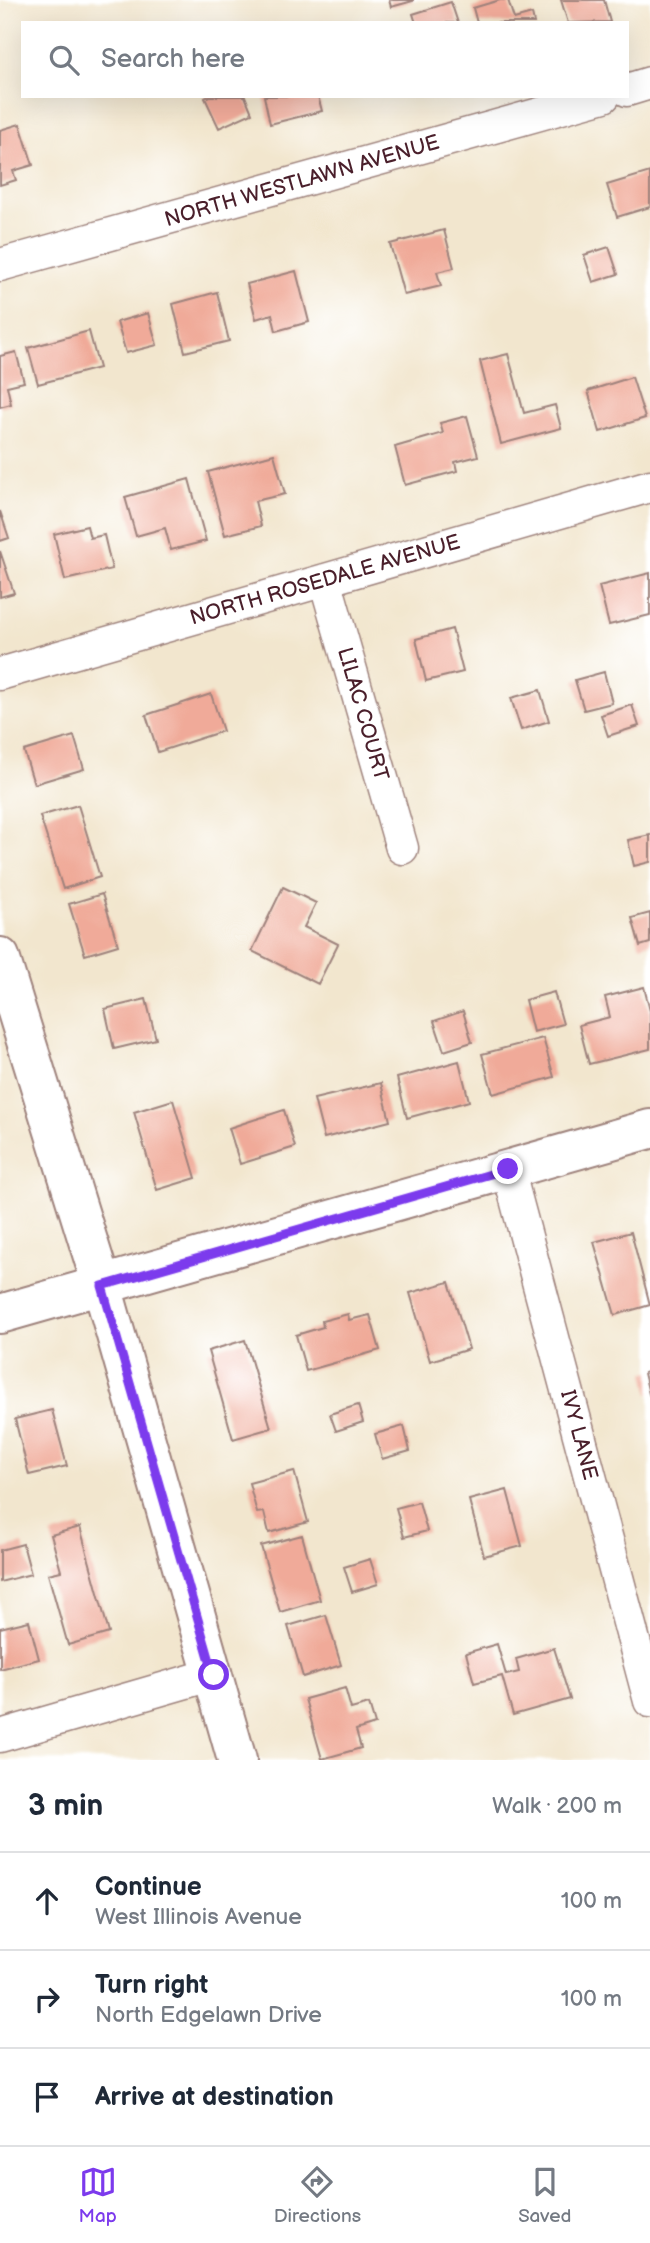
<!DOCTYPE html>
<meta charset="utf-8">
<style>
:root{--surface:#fff;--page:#f2f2f3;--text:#1f2937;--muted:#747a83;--line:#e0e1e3;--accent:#7c3aed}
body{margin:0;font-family:"Balsamiq Sans",sans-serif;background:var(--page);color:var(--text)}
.stop{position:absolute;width:21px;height:21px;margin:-16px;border:5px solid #7c3aed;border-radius:50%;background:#fff}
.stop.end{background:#7c3aed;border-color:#fff;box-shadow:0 2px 7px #0008}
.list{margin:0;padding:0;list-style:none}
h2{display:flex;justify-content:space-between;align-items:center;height:91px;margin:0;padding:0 28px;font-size:30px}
h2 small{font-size:23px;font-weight:400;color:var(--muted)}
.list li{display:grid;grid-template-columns:46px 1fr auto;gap:21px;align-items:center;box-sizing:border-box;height:98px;padding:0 28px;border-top:2px solid var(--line)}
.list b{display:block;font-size:26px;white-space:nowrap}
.list p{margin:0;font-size:23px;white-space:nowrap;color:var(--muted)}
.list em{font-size:23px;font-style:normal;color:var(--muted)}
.icon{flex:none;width:38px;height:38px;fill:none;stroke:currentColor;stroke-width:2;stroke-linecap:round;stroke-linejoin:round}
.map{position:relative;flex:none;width:650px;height:1760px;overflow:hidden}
.search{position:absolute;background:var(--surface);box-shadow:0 7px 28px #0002;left:21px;right:21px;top:21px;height:77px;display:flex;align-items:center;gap:18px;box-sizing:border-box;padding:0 24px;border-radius:0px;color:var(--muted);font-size:26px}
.sheet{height:385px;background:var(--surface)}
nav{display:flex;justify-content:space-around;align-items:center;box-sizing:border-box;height:98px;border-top:2px solid var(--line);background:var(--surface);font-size:19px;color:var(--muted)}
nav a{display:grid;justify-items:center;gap:4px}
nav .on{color:var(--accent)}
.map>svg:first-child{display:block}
.building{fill:#f0aa99}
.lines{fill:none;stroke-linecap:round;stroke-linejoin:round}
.street-casing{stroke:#9e827c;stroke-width:35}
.secondary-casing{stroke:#9e827c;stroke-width:42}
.street{stroke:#fff;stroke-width:32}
.secondary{stroke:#fff;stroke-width:38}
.route{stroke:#7c3aed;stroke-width:9}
.labels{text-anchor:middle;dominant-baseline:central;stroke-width:5;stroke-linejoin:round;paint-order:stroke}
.street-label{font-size:21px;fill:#4a1f2b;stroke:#fff}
</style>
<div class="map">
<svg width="650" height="1760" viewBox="0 0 650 1760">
<rect width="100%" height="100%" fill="#fff"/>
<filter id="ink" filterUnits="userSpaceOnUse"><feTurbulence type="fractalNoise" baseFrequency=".0143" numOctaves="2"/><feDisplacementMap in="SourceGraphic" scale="14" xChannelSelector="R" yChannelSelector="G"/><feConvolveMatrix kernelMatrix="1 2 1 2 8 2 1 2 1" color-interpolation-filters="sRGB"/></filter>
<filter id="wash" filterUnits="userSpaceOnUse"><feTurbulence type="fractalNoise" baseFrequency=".00686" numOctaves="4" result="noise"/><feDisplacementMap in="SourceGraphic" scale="28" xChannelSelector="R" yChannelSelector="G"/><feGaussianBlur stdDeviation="1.57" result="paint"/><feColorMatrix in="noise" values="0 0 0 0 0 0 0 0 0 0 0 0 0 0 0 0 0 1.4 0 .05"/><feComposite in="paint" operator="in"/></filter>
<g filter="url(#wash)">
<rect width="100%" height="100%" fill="#f2e6ce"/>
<g id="blocks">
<path class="building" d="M389 0H413V1L391 7Z
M500 0H508L514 19 532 14 534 23H477L473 8Z
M561 0H604L610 22 568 23Z
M451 2 458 23H416L413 14Z
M209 96H245L252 113 219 128 205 98Z
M264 96H318L322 111 270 124Z
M20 124 33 165 13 171 16 180 0 185V130Z
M650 172V207L617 217 607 185Z
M444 230 454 268 437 272 441 286 404 295 390 244Z
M609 247 618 274 593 282 584 255Z
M296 271 309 322 276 331 272 314 256 319 247 284Z
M217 292 229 341 185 352 173 304Z
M148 313 157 345 126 353 117 322Z
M89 331 99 368 38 384 28 348Z
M16 352 24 382 7 386 11 404 0 407V356Z
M508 354 524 413 555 405 561 428 501 444 480 361Z
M632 377 645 418 600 432 588 391Z
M467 416 478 456 455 462 457 471 405 485 395 447 443 433 440 423Z
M274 454 285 494 255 501 261 526 225 535 208 472Z
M189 479 206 541 171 550 165 528 136 536 125 497Z
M0 511 9 538 0 541Z
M87 526 90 538 104 535 112 569 65 580 54 534Z
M0 551 14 593 0 597Z
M650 573V615L609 625 599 586Z
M452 629 463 672 426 681 416 639Z
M604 672 612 703 584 710 575 680Z
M540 690 549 721 521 730 511 698Z
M211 694 223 731 158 752 146 715Z
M632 705 639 726 608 736 601 715Z
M74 736 84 769 34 784 24 751Z
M78 805 100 877 63 889 40 816Z
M650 835V862L634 866 628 840Z
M283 887 316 903 304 927 338 944 318 984 252 951Z
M102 894 118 945 85 955 69 904Z
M650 913V943L640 946 632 918Z
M644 987 650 1011V1049L589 1064 579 1025 610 1017 605 997Z
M554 992 563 1024 533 1032 525 1000Z
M146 999 156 1039 114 1049 105 1009Z
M463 1011 472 1042 444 1051 434 1021Z
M543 1038 554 1077 493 1094 482 1054Z
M459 1061 469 1101 407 1118 397 1078Z
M381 1083 390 1121 324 1138 314 1099Z
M173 1100 196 1178 157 1190 134 1112Z
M284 1110 295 1147 240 1164 229 1128Z
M631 1232 650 1305 615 1315 594 1242Z
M449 1282 469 1349 430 1361 410 1293Z
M348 1314 349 1320 370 1315 380 1350 306 1371 296 1335 323 1327 322 1321Z
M245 1340 271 1428 233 1439 208 1351Z
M650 1371V1393L649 1394 644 1373Z
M358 1405 363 1422 336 1431 330 1414Z
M52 1410 67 1466 29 1475 15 1419Z
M404 1426 410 1451 382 1459 375 1434Z
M294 1471 308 1522 269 1533 264 1512 257 1513 249 1483Z
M507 1490 522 1546 484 1556 469 1500Z
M419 1502 427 1531 404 1537 396 1508Z
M80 1527 109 1633 68 1645 48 1574 61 1571 51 1535Z
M302 1535 320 1600 280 1612 261 1546Z
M23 1544 31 1574 0 1582V1550Z
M370 1559 378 1584 352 1592 344 1567Z
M326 1615 341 1665 303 1677 288 1626Z
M29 1621 39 1659 0 1669V1628Z
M497 1644 506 1675 519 1672 516 1659 554 1648 570 1699 513 1715 502 1676 474 1683 466 1653Z
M345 1688 351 1709 369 1704 375 1724 356 1730 361 1748 322 1759 305 1699Z"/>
</g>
</g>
<g filter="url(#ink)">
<use href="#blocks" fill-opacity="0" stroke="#9e827c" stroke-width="2"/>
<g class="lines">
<defs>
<path id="street" d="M627 90 650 83
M0 265 604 96
M325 580 402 848
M0 674 650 486
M508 1169 650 1701
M0 1736 214 1674"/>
<path id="secondary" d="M0 957 102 1286 237 1760
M0 1314 650 1129"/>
</defs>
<use href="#street" class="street-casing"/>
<use href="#secondary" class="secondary-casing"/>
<use href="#street" class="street"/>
<use href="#secondary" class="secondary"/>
</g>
</g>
<g class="lines" filter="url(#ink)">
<path class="route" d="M214 1675 102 1286 508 1169"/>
</g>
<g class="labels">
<g class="street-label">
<text transform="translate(302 181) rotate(-16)">NORTH WESTLAWN AVENUE</text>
<text transform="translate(325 580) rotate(-16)">NORTH ROSEDALE AVENUE</text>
<text transform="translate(363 714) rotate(74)">LILAC COURT</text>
<text transform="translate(579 1435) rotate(75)">IVY LANE</text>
</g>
</g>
</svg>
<div class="stop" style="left:214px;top:1675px"></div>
<div class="stop end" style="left:508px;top:1169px"></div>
<div class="search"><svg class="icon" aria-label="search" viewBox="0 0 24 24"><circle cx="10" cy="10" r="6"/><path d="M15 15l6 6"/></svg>Search here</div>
</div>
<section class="sheet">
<h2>3 min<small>Walk · 200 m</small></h2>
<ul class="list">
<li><svg class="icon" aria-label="ahead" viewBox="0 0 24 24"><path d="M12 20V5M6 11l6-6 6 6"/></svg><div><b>Continue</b><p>West Illinois Avenue</p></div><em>100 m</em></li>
<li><svg class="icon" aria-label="right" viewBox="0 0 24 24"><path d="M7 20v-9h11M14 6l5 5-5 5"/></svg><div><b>Turn right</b><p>North Edgelawn Drive</p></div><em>100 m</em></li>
<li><svg class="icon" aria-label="arrive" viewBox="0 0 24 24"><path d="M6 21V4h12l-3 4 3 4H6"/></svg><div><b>Arrive at destination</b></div></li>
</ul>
</section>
<nav>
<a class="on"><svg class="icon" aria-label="map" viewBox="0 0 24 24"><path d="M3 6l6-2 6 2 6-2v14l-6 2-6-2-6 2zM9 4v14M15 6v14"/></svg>Map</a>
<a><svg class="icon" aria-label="directions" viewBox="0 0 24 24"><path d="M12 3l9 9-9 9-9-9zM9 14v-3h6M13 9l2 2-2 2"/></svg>Directions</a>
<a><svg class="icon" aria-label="saved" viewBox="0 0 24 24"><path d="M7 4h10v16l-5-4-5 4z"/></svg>Saved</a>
</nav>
